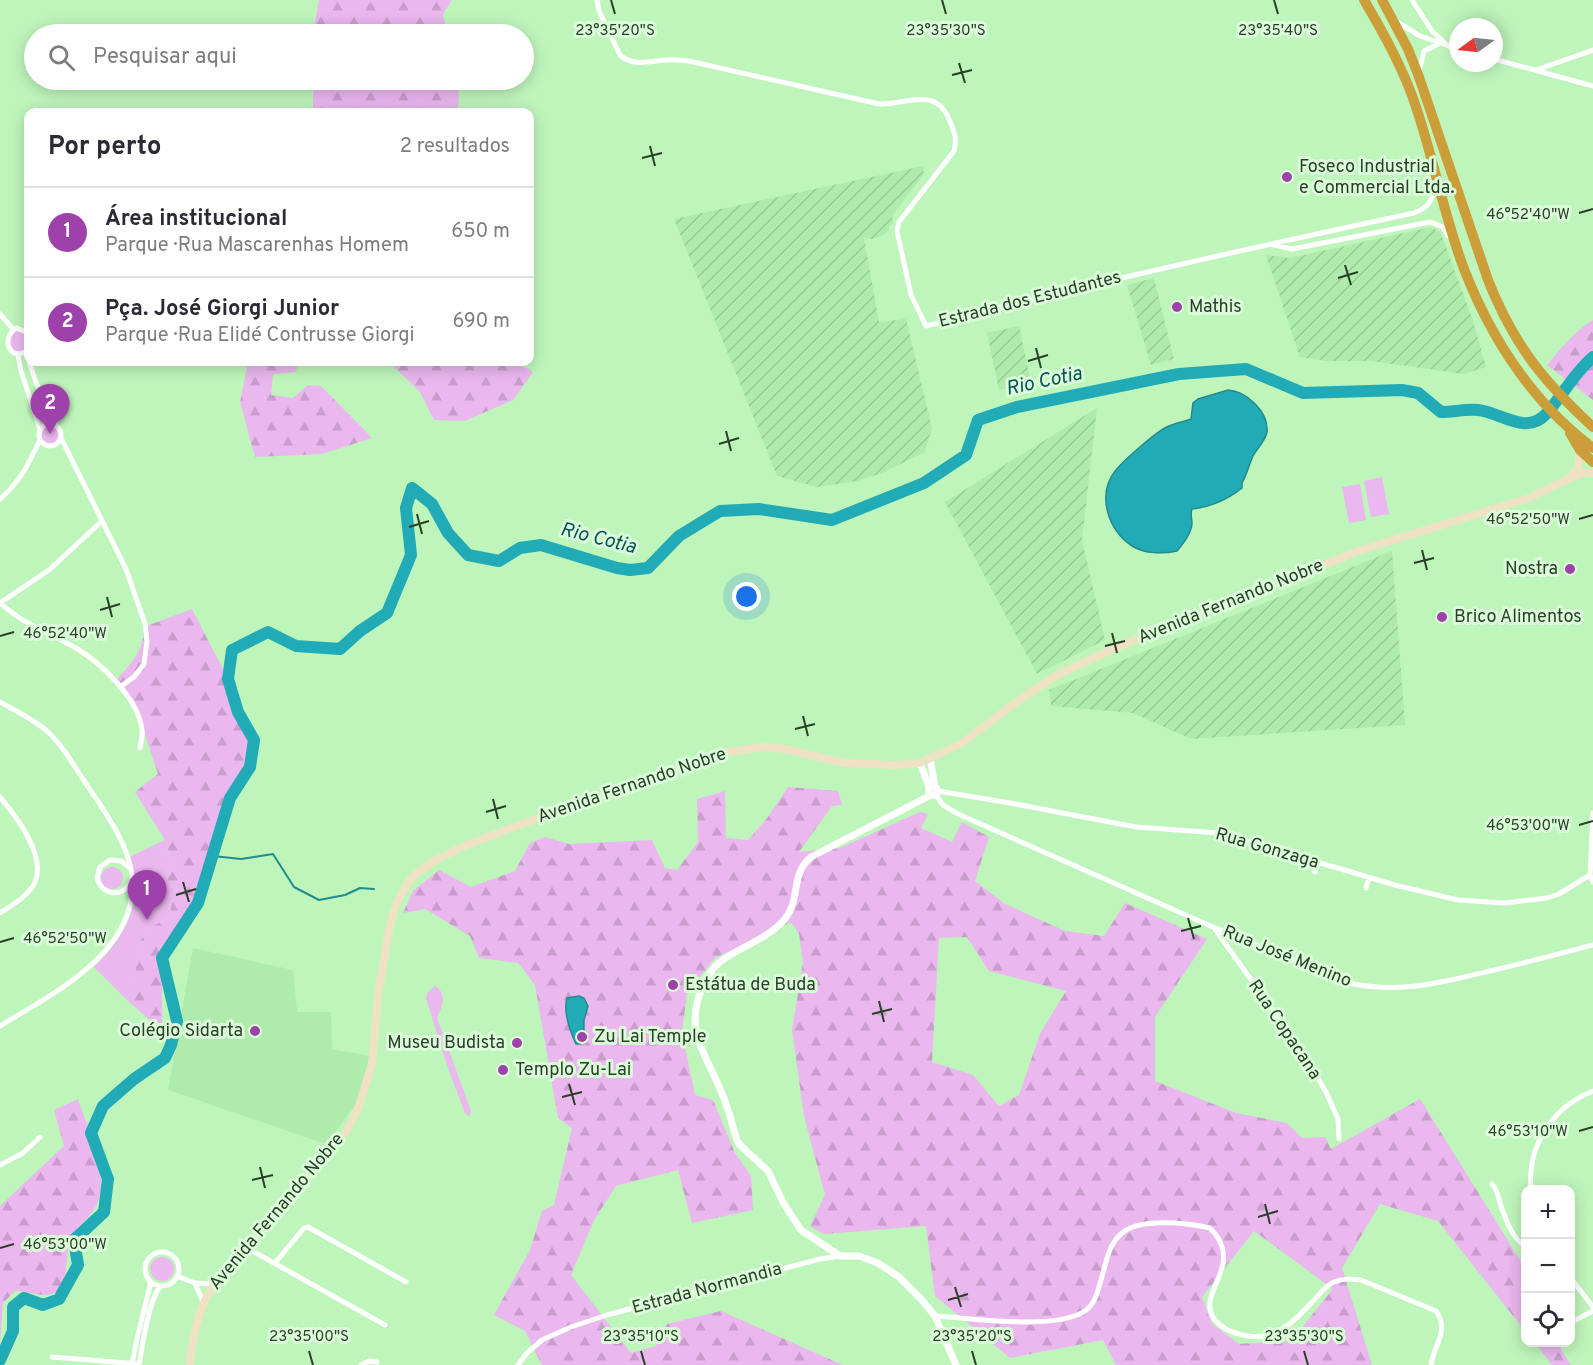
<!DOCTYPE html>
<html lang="pt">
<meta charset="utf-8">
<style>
:root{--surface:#fff;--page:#f2f2f3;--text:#2b2b33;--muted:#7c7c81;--line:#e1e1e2;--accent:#9f41aa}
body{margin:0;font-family:Overpass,sans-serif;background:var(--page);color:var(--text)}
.controls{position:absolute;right:18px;bottom:18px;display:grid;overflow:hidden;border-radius:12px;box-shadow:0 3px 15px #0003}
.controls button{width:54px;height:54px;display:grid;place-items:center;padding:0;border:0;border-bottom:2px solid var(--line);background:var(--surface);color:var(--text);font:30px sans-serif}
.compass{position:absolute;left:1449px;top:18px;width:54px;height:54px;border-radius:50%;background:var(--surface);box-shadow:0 3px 15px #0003;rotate:255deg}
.you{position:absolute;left:747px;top:597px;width:21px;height:21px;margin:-15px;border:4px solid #fff;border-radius:50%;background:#1a73e8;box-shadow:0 0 0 9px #1a73e833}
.badge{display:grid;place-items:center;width:39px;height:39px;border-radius:50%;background:var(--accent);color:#fff;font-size:20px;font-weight:700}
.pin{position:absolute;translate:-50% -50px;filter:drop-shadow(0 2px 3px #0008)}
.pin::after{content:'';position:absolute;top:32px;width:21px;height:18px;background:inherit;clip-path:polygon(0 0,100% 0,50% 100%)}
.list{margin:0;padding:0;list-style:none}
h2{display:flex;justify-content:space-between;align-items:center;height:78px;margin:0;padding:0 24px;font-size:26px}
h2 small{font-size:20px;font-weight:400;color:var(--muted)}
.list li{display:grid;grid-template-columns:39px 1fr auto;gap:18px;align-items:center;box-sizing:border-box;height:90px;padding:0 24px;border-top:2px solid var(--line)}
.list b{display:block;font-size:22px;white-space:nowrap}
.list p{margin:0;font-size:20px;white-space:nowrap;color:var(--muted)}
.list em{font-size:20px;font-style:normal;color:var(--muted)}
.icon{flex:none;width:33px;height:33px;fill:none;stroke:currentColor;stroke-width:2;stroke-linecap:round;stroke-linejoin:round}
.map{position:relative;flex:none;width:1593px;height:1365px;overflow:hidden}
.search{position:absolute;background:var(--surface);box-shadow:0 3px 15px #0003;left:24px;top:24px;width:510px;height:66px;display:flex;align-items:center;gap:15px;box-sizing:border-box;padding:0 21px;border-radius:33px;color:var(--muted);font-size:22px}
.panel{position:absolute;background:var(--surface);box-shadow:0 3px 15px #0003;left:24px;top:108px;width:510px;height:258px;border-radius:12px}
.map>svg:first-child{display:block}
.built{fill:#afebac}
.industrial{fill:url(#industrial-furrows)}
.green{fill:#eab7ef}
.forest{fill:url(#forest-firs);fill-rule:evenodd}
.water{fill:#21abb6;stroke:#248b8c;stroke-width:1.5}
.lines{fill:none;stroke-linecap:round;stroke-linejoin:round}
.stream{stroke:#248b8c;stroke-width:2}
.river{stroke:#21abb6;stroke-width:12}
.minor{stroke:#fff;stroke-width:5}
.tertiary{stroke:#fff;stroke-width:7}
.secondary{stroke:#efe2c4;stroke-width:8}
.motorway{stroke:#cb9e3a;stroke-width:10}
.ticks{fill:none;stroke:#2a4029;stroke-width:2}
.poi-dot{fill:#9f41aa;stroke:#dbfcd9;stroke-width:2}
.labels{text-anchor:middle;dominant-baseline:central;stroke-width:6;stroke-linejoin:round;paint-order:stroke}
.poi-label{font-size:18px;fill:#2a4029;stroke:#dbfcd9;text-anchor:start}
.street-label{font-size:18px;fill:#2a4029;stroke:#dbfcd9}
.water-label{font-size:20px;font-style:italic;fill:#045258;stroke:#dbfcd9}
.ticks-label{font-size:15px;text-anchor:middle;fill:#2a4029;stroke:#dbfcd9;stroke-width:6;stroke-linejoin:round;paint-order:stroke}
</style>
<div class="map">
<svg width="1593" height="1365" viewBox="0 0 1593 1365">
<defs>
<pattern id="industrial-furrows" width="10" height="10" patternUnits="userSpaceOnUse" patternTransform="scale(1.5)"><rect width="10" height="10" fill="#afebac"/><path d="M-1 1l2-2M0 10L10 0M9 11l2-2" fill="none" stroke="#97cb94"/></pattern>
<pattern id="forest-firs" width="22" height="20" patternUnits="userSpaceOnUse" patternTransform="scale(1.5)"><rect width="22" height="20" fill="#eab7ef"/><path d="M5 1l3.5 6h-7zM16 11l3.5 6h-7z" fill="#c99ecd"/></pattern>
</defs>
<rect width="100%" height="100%" fill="#bef5bb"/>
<path class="built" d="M193 948 293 970 297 1012H331L332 1049 369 1056 365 1080 357 1103 326 1144 168 1090Z"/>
<path class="industrial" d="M923 166 924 174 892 216 893 224 890 225 888 231 882 236 873 239 864 238 879 322 906 319 932 428 925 452 882 473 857 481 817 487 777 476 674 219Z
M1431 227 1440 232 1447 249 1473 321 1486 367 1464 374 1371 361H1326L1300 357 1266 255 1290 258Z
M1154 278 1174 359 1151 365 1127 285Z
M1019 326 1031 383 999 390 987 333Z
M1097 408 1082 540 1105 640 1037 674 945 502Z
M1392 551 1405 725 1191 739 1133 713 1051 706 1049 690Z"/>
<path class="green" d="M13 329 28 333V350L22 354 7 348V335Z
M39 435a11 11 0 1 1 22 0a11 11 0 1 1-22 0Z
M1382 477 1389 514 1371 517 1364 481Z
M1360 484 1366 520 1349 523 1342 487Z
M165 840 172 865 164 885 173 898 169 917 153 926 139 942 134 984 126 999 94 967C116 946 137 917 135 885 135 876 131 866 129 857Z
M101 878a11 11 0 1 1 22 0a11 11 0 1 1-22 0Z
M435 986C448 994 442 1007 437 1018L471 1111 469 1117 465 1113 448 1068 426 998 427 993Z
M150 1269a12 12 0 1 1 24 0a12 12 0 1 1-24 0Z"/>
<path class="forest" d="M319 0H452L443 14 447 34H313Z
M313 80H457L459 88 458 112H313Z
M1593 320V400L1547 365C1561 348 1574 332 1593 320Z
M248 362H298L296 372 273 374 271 395 293 398 308 385 321 386 372 438 322 454 255 457 240 402Z
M389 362H516L533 372 513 400 465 421 434 420 420 392Z
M192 609 228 679 238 712 254 740 250 767 230 798 198 903 162 958V1031L126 999 134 983 139 942 153 926 169 917 173 898 164 885 172 865 165 840 135 792 158 774 141 722 117 679C132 663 144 650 144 627Z
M788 787 838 791 842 805 832 806 799 852 840 848 920 812 928 814 921 828 952 842 962 822 989 837 975 881 1005 904 1065 931 1104 936 1125 903 1207 939 1155 1017V1081L1236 1113 1287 1123 1302 1138 1325 1137 1331 1149 1420 1099 1525 1268V1331L1438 1221 1380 1204 1342 1268 1372 1365H1116L1103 1340 1010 1358 935 1296 926 1226 824 1234 810 1226 825 1195 804 1116 792 1030 803 962 799 934 791 922 715 958 687 993 682 1032 695 1095 713 1100 735 1153 751 1176 753 1210 692 1223 678 1170 616 1186 594 1220 571 1275 631 1353 656 1346 667 1324 721 1311 843 1365H542L525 1331 494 1315 530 1250 542 1211 554 1205 572 1128 558 1118 535 985 518 963 479 958 470 936 425 909 403 913 413 891 439 870 471 887 515 871 530 843 545 837 569 844 652 840 665 868 677 870 698 842 697 799 725 791 726 838 748 840 768 817ZM967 937 989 971 1066 991 1040 1034 1019 1095 999 1106 973 1075 932 1062 939 938ZM1254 1231 1333 1289 1291 1341 1239 1344 1212 1324 1202 1297Z
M78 1099C88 1129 111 1177 96 1206 89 1220 73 1229 69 1243 65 1260 70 1297 43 1295 33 1294 25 1291 15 1291L3 1303 0 1343V1206L64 1146 54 1110Z
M1535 1343H1561V1350L1571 1365H1552Z"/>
<path class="water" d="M1228 390C1246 391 1269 412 1267 432 1265 442 1257 448 1253 456 1249 465 1247 474 1242 483V488C1227 500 1211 507 1192 509 1190 515 1192 518 1192 523 1192 532 1183 544 1177 551 1163 554 1145 554 1132 546 1108 531 1096 494 1116 470 1123 461 1159 429 1169 426 1176 423 1183 422 1191 419L1193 403 1198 399Z
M579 996 584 998 588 1006 584 1020V1040L580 1044H576C570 1031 563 1012 567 998Z"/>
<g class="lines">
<path class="stream" d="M213 856 241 859 273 854 294 887 319 900 345 895 360 888 374 889"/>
<path class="river" d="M0 1360 13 1331V1307L24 1298 43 1305 59 1299 78 1265 74 1240 104 1212 108 1179 91 1133 103 1106 134 1079 165 1058 171 1045 177 1021 162 958 198 903 230 798 250 767 254 740 238 712 228 679 232 650 268 632 296 646 340 649 360 631 387 613 411 555 406 508 412 488 432 504 448 533 468 555 499 561 520 548 541 545 617 568 630 570 648 568 679 536 720 511 759 509 832 520 924 483 966 455 978 420 1017 407 1179 374 1246 369 1303 393 1402 390 1418 393 1441 412C1453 412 1465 409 1478 410 1500 412 1526 436 1546 414 1563 395 1574 373 1593 357"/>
<path class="minor" d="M597 0 599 11 620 55C635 68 651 60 669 60 675 59 682 61 689 61L879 104C909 105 937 84 951 124 955 136 957 137 954 151L899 222 897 231 911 295 926 326C1088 284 1250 248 1414 213 1428 208 1436 198 1433 182
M1412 0 1432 31 1448 46
M1397 22 1420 36 1458 49
M1494 59 1593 86
M1536 70 1593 50
M1419 72 1424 51 1438 44
M1269 244 1292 249 1430 222 1443 227 1448 236
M0 314 13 329
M28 333 17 328C0 336 9 364 28 350
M18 355 21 371 40 429
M29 362 37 385 56 425
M39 435a11 11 0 1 1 22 0a11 11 0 1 1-22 0Z
M61 438 126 569 145 624 147 641 144 664 134 677 120 687
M0 499C20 482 29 463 40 440
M0 603C23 624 50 633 76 648 101 663 139 699 142 730 143 735 141 742 140 748
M0 603 49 570 102 521
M0 702C16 711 33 719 47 731 66 749 78 773 93 794 109 818 129 847 132 876 139 952 54 993 0 1026
M938 791 1010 803 1136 827 1219 833 1395 885 1458 900 1505 903 1547 898 1559 894 1590 875
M936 795 943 805 958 814 1213 927 1349 983C1400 994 1440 983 1490 971 1524 963 1559 954 1593 945
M0 797C17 817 49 859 33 886 25 898 12 905 0 913
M1593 813 1590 875 1593 882
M130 868 121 861 110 860 100 867 97 878C102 896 122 898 131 882
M1315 872 1318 863
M1366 888 1369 878
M1215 929 1305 1056 1326 1092 1338 1119 1339 1139
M0 1165 23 1153 40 1137
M1492 1184C1498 1190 1498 1198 1501 1206 1505 1218 1514 1242 1526 1246
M1531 1190C1527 1146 1552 1107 1593 1091
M247 1248 385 1325
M145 1269a17 17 0 1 1 34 0a17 17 0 1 1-34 0Z
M275 1263 304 1228 308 1227 406 1282
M177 1276 195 1283 214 1284
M1570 1277 1593 1307
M195 1283 203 1302
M935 1316C973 1318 1054 1331 1085 1311 1095 1304 1098 1291 1101 1280 1106 1264 1108 1245 1121 1234 1138 1217 1188 1223 1210 1228 1248 1266 1192 1294 1216 1321 1223 1329 1232 1333 1243 1335 1274 1343 1295 1321 1313 1301 1320 1294 1325 1286 1334 1282 1343 1278 1352 1279 1361 1280L1436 1311C1450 1331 1434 1344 1431 1365
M1570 1323 1593 1311
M52 1357 139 1364
M132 1364 138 1334 150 1286V1281
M139 1365C142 1348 149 1296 161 1286
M361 1365 369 1361 377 1362
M518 1365 527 1353 542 1340 571 1327 607 1315 820 1259 840 1256"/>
<path class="tertiary" d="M930 758 935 787
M920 763 930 789
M928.5 791a4.5 4.5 0 1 1 9 0a4.5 4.5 0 1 1-9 0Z
M931 795 811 857C790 874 801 899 785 919 768 939 741 946 720 962 712 968 706 979 702 988 683 1033 708 1056 723 1096 729 1110 732 1125 737 1140L740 1145 768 1171 784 1204 801 1230 840 1256H859L878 1263 899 1277 921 1299 935 1316 956 1365"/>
<path class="secondary" d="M1571 477 1578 467 1580 450
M190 1365C192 1336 198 1309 214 1284L315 1170 346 1132 358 1109 372 1064 378 995 389 930 394 911 400 896 412 877 434 861 462 847 514 827 716 754 761 747 785 749 844 763 896 765 920 763 962 743 1022 698 1057 675 1115 648 1358 551 1529 498 1570 478 1583 473H1593"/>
<path class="motorway" d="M1364 0C1384 34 1404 70 1416 107 1434 160 1444 216 1464 269 1491 338 1533 403 1593 448
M1382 0 1408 49 1419 77 1488 280C1514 345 1542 380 1593 427
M1570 433 1580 450 1593 462"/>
</g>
<path class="ticks" d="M611 0 615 14M942 0 946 14M1274 0 1278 14M959 63 965 83M952 75 972 70M650 146 655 166M642 158 662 153M1579 213 1593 209M1345 265 1351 285M1338 278 1358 272M1036 348 1041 368M1028 361 1048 355M726 431 731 451M719 444 739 438M417 514 422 534M1579 519 1593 515M409 527 429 521M1422 550 1427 570M1414 563 1434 558M107 597 112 617M100 610 120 604M1112 633 1117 653M0 636 14 632M1105 646 1125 641M803 716 808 736M795 729 815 724M493 799 498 819M486 812 506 806M1579 825 1593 821M183 882 189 902M176 895 196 889M1188 918 1194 939M1181 931 1201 926M0 942 14 938M879 1001 884 1022M872 1014 892 1009M569 1084 575 1105M562 1097 582 1092M1579 1131 1593 1127M260 1167 265 1188M252 1180 273 1175M1265 1204 1270 1224M1258 1217 1278 1211M0 1248 14 1244M955 1287 961 1307M948 1300 968 1294M309 1351 313 1365M641 1351 645 1365M972 1351 976 1365M1304 1351 1308 1365"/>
<g class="poi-dot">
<circle cx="1287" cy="177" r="6"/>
<circle cx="1177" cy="307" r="6"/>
<circle cx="1570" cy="569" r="6"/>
<circle cx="1442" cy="617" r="6"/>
<circle cx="673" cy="985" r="6"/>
<circle cx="255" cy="1031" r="6"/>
<circle cx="582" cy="1037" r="6"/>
<circle cx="517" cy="1043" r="6"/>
<circle cx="503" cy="1070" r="6"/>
</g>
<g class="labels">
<g class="poi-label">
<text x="1299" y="167">Foseco Industrial<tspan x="1299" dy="21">e Commercial Ltda.</tspan></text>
<text x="1189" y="307">Mathis</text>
<text x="1558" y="569" text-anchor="end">Nostra</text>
<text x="1454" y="617">Brico Alimentos</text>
<text x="685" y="985">Estátua de Buda</text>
<text x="243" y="1031" text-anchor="end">Colégio Sidarta</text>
<text x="594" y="1037">Zu Lai Temple</text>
<text x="505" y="1043" text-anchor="end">Museu Budista</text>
<text x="515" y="1070">Templo Zu-Lai</text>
</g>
<g class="street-label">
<text transform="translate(1030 300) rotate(-14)">Estrada dos Estudantes</text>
<text transform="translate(1231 602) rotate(-22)">Avenida Fernando Nobre</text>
<text transform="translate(632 786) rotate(-19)">Avenida Fernando Nobre</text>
<text transform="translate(1267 849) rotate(16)">Rua Gonzaga</text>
<text transform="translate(1287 957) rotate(22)">Rua José Menino</text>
<text transform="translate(1284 1030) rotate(56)">Rua Copacana</text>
<text transform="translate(277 1212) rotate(-50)">Avenida Fernando Nobre</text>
<text transform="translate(707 1289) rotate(-15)">Estrada Normandia</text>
</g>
<g class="water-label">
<text transform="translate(1044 382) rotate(-12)">Rio Cotia</text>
<text transform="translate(598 539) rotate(14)">Rio Cotia</text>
</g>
</g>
<g class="ticks-label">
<text x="615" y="35">23°35'20"S</text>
<text x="946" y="35">23°35'30"S</text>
<text x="1278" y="35">23°35'40"S</text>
<text x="1528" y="219">46°52'40"W</text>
<text x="1528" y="524">46°52'50"W</text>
<text x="65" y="638">46°52'40"W</text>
<text x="1528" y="830">46°53'00"W</text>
<text x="65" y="943">46°52'50"W</text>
<text x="1528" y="1136">46°53'10"W</text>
<text x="65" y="1249">46°53'00"W</text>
<text x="309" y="1341">23°35'00"S</text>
<text x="641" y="1341">23°35'10"S</text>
<text x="972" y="1341">23°35'20"S</text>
<text x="1304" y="1341">23°35'30"S</text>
</g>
</svg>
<div class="controls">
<button>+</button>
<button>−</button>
<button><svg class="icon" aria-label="locate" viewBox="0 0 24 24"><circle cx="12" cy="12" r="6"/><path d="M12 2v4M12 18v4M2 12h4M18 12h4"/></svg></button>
</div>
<svg class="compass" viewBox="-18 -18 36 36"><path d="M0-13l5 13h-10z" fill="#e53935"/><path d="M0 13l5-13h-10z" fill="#7c7c81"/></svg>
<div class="you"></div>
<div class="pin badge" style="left:147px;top:920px">1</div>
<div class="pin badge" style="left:50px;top:434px">2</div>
<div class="search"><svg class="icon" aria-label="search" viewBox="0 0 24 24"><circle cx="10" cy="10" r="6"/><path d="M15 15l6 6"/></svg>Pesquisar aqui</div>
<section class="panel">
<h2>Por perto<small>2 resultados</small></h2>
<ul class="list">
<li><span class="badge">1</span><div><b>Área institucional</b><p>Parque · Rua Mascarenhas Homem</p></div><em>650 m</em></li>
<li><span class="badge">2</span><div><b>Pça. José Giorgi Junior</b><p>Parque · Rua Elidé Contrusse Giorgi</p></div><em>690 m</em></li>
</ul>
</section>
</div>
